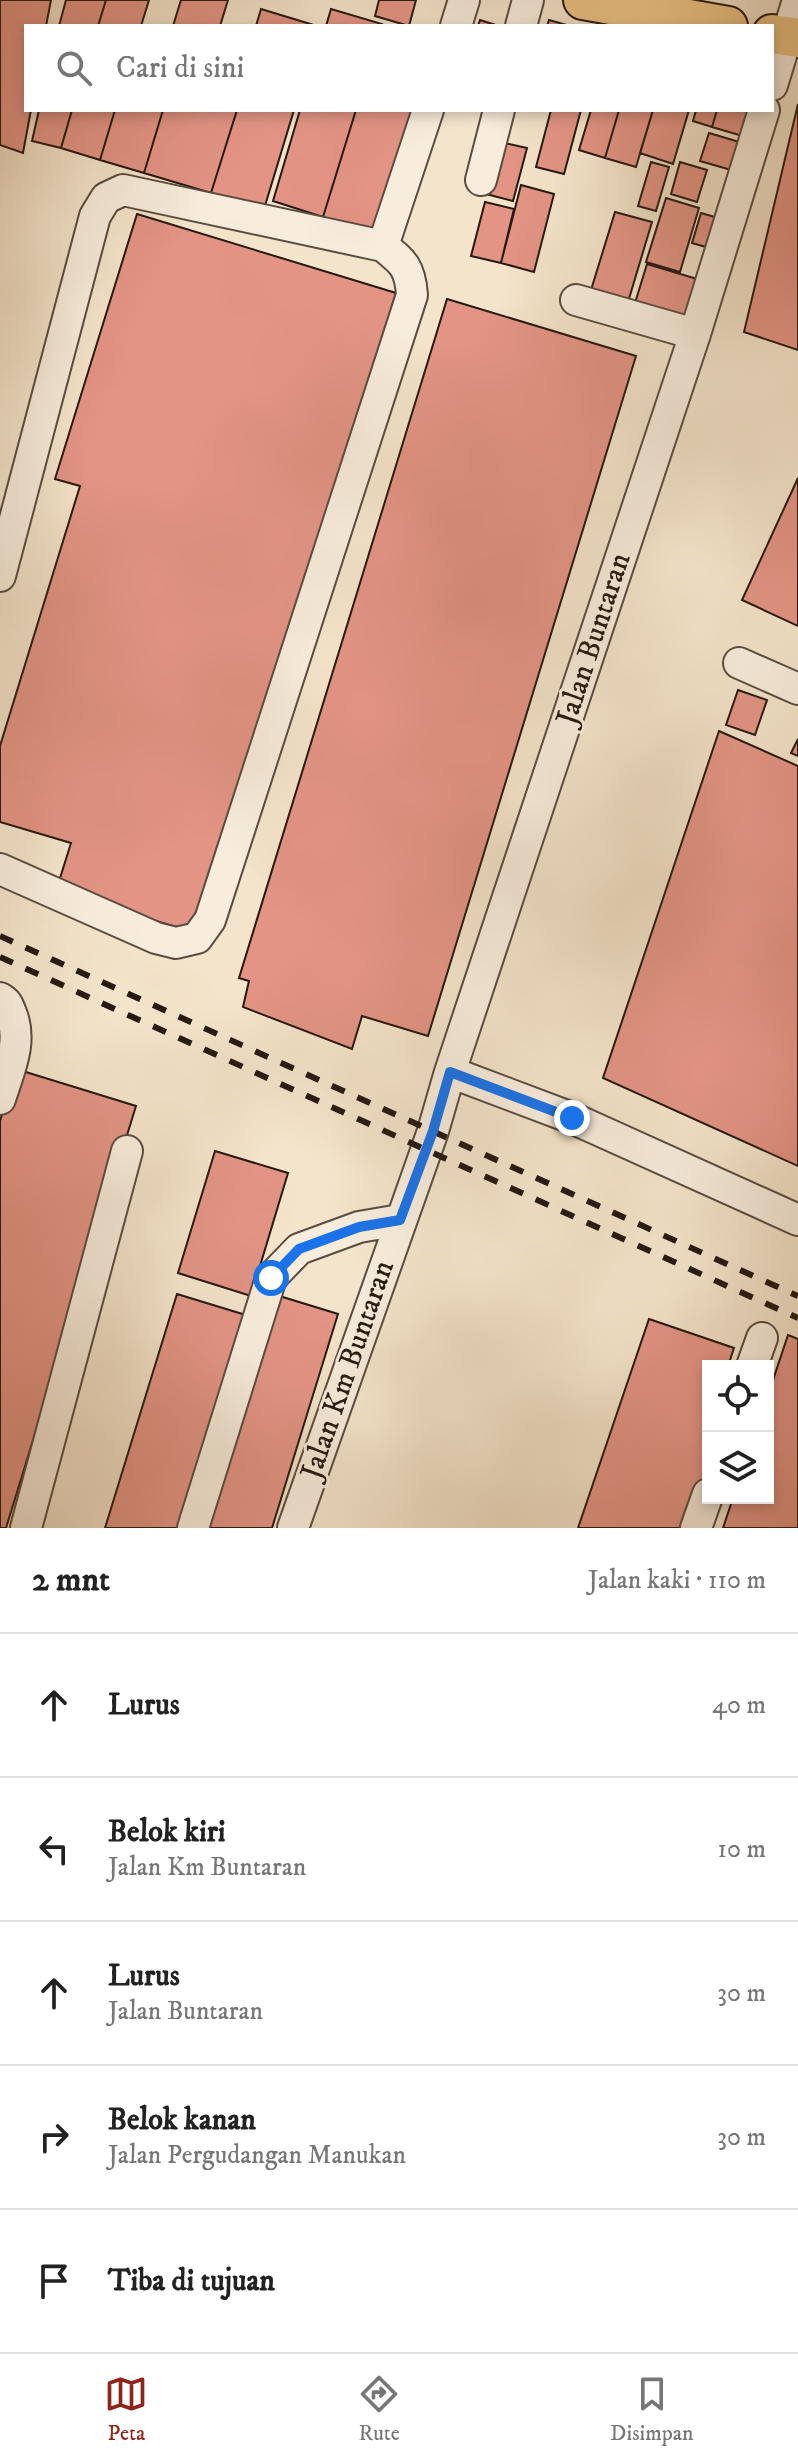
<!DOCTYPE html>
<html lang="id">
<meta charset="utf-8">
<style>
:root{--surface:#fff;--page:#f2f2f2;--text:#222;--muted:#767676;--line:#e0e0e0;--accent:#8f2418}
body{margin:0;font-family:"IM FELL DW Pica",serif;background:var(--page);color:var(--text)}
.controls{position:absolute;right:24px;bottom:24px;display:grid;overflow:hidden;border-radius:0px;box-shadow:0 4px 12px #0003}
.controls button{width:72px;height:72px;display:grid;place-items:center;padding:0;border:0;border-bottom:2px solid var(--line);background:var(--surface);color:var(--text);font:40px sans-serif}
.stop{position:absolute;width:24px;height:24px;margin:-18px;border:6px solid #1a73e8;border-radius:50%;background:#fff}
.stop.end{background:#1a73e8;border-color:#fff;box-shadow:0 2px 8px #0008}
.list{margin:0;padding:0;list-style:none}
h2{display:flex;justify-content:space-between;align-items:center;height:104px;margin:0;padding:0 32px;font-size:34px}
h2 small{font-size:26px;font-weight:400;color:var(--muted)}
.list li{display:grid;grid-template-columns:52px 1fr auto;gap:24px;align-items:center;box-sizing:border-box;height:144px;padding:0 32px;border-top:2px solid var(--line)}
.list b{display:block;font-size:30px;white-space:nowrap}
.list p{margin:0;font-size:26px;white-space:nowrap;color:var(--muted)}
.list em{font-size:26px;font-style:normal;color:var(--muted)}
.icon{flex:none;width:44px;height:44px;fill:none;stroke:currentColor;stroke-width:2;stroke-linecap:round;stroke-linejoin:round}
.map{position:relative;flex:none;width:798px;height:1528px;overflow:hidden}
.search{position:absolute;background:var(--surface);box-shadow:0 4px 12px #0003;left:24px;right:24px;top:24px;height:88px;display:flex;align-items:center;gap:20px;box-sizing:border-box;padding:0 28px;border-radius:0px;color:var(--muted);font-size:30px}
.sheet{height:824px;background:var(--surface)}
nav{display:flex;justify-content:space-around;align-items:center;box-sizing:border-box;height:112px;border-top:2px solid var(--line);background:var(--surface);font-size:22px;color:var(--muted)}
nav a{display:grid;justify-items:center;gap:4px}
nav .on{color:var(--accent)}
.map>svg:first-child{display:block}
.building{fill:#e39485;stroke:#251911;stroke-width:2}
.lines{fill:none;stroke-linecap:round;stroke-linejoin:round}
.minor-casing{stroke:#594c40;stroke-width:34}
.major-casing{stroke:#251911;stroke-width:42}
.minor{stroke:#f8eddd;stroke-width:30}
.major{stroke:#eac286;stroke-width:38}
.rail{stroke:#251911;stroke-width:6;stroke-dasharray:14 14;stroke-linecap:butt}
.route{stroke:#1a73e8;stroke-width:10}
.labels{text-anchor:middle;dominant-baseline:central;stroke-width:6;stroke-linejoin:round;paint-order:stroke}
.street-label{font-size:30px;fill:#251911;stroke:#f8eddd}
</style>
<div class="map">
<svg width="798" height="1528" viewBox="0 0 798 1528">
<rect width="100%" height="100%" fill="#f4e4cb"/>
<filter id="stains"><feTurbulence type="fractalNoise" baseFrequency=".0025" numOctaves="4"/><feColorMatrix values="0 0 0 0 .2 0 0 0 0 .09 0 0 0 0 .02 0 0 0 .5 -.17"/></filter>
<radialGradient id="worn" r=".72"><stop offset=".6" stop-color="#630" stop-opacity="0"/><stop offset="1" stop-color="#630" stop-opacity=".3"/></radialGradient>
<path class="building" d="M0 0H51L46 26H26V110H31L23 153 0 145Z
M66 0H106L98 26H59Z
M106 0H149L141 26H98Z
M181 0H228L220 26H173Z
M379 0H416L409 26 375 16Z
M261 9 317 26H256Z
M331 9 382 24 381 26H326Z
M480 20 499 26H478Z
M549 20 570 26H547Z
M798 104V350L744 332Z
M39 110H72L61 148 32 141Z
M72 110H115L100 160 61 148Z
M115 110H163L144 173 100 160Z
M163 110H237L211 193 144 173Z
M237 110H294L264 209 211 193Z
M300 110H356L323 217 273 201Z
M356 110H423L384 235 323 217Z
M551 110H581L564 174 536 167Z
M591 110H619L605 158 579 150Z
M619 110H653L636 167 605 158Z
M653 110H689L673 164 640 153Z
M696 110H717L712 127 693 121Z
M717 110H754L746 137 712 127Z
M709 133 746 144 738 172 700 161Z
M500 142 527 148 513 201 486 194Z
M651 162 669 167 656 211 638 206Z
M680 162 707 170 697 202 671 194Z
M521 185 554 194 534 272 501 263Z
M666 198 699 208 680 272 646 262Z
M485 202 514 209 501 263 471 256Z
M615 212 652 222 628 302 591 290Z
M701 213 725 220 716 250 692 243Z
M137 214 396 293 214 887 196 933 56 891 71 843 0 822V746L80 486 55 479Z
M647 264 697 279 686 318 635 303Z
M447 299 636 356 428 1036 362 1016 352 1049 243 1007 249 981 239 978Z
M798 478V626L742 600Z
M738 690 767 700 755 735 726 725Z
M719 731 798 766V1166L603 1078Z
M798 739V756L791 753Z
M16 1069 136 1106 6 1528H0V1121Z
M215 1151 288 1173 251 1296 178 1273Z
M177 1294 249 1316 184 1528H105Z
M273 1294 338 1314 272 1528H201Z
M649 1319 734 1348 728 1366H708V1470L688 1528H578Z
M788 1335 798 1339V1528H723L733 1498H768V1395Z"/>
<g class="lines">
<defs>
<path id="minor" d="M456 26 464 0
M521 26 528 0
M772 85 798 0
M481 180 499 110
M576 300 695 334
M0 576 95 216 106 198 123 190 383 246
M739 663 798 689
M0 869 156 938 176 943 197 938 210 920 412 295C410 267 403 262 383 246L428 110
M0 998C7 1002 8 1005 11 1013 23 1042 9 1070 0 1099
M450 1072 572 1118 798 1220
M752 1366 762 1338
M26 1528 127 1151
M193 1528 271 1278 299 1249 359 1227 400 1220
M293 1528 433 1131 450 1072 695 334 764 110
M696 1528 708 1494"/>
<path id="major" d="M583 0 728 26
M772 34 798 38"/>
</defs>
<use href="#minor" class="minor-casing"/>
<use href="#major" class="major-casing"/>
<use href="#minor" class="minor"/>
<use href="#major" class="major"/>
<path class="rail" d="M0 936 798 1296
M0 957 798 1318"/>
</g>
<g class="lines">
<path class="route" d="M271 1278 299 1249 359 1227 400 1220 433 1131 450 1072 572 1118"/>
</g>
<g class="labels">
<g class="street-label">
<text transform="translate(594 639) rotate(-72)">Jalan Buntaran</text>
<text transform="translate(348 1370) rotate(-71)">Jalan Km Buntaran</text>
</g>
</g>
<rect width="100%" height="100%" filter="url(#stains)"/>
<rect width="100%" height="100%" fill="url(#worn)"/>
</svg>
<div class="controls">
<button><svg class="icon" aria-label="locate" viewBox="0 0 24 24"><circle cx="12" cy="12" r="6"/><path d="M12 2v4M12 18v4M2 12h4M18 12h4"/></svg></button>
<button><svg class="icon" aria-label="layers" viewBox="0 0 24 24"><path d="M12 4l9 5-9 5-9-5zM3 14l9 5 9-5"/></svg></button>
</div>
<div class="stop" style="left:271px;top:1278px"></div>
<div class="stop end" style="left:572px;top:1118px"></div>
<div class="search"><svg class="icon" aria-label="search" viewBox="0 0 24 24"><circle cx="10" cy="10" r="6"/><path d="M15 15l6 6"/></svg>Cari di sini</div>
</div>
<section class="sheet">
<h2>2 mnt<small>Jalan kaki · 110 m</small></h2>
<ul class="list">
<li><svg class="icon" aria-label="ahead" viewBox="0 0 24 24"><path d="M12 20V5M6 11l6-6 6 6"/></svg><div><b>Lurus</b></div><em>40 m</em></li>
<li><svg class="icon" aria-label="left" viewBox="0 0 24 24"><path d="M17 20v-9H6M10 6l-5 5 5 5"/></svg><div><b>Belok kiri</b><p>Jalan Km Buntaran</p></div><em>10 m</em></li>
<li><svg class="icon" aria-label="ahead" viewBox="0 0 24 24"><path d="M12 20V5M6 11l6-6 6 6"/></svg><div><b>Lurus</b><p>Jalan Buntaran</p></div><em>30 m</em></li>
<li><svg class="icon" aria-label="right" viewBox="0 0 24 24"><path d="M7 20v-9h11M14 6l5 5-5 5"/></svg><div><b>Belok kanan</b><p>Jalan Pergudangan Manukan</p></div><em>30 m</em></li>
<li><svg class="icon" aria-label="arrive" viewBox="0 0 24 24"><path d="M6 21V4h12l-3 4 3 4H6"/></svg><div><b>Tiba di tujuan</b></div></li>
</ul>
</section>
<nav>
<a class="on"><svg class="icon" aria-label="map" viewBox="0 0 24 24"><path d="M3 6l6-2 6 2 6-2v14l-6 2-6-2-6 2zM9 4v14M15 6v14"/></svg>Peta</a>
<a><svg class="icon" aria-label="directions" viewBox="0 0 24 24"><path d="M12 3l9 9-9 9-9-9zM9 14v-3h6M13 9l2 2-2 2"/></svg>Rute</a>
<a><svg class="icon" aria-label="saved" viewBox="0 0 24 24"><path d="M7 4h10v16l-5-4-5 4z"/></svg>Disimpan</a>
</nav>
